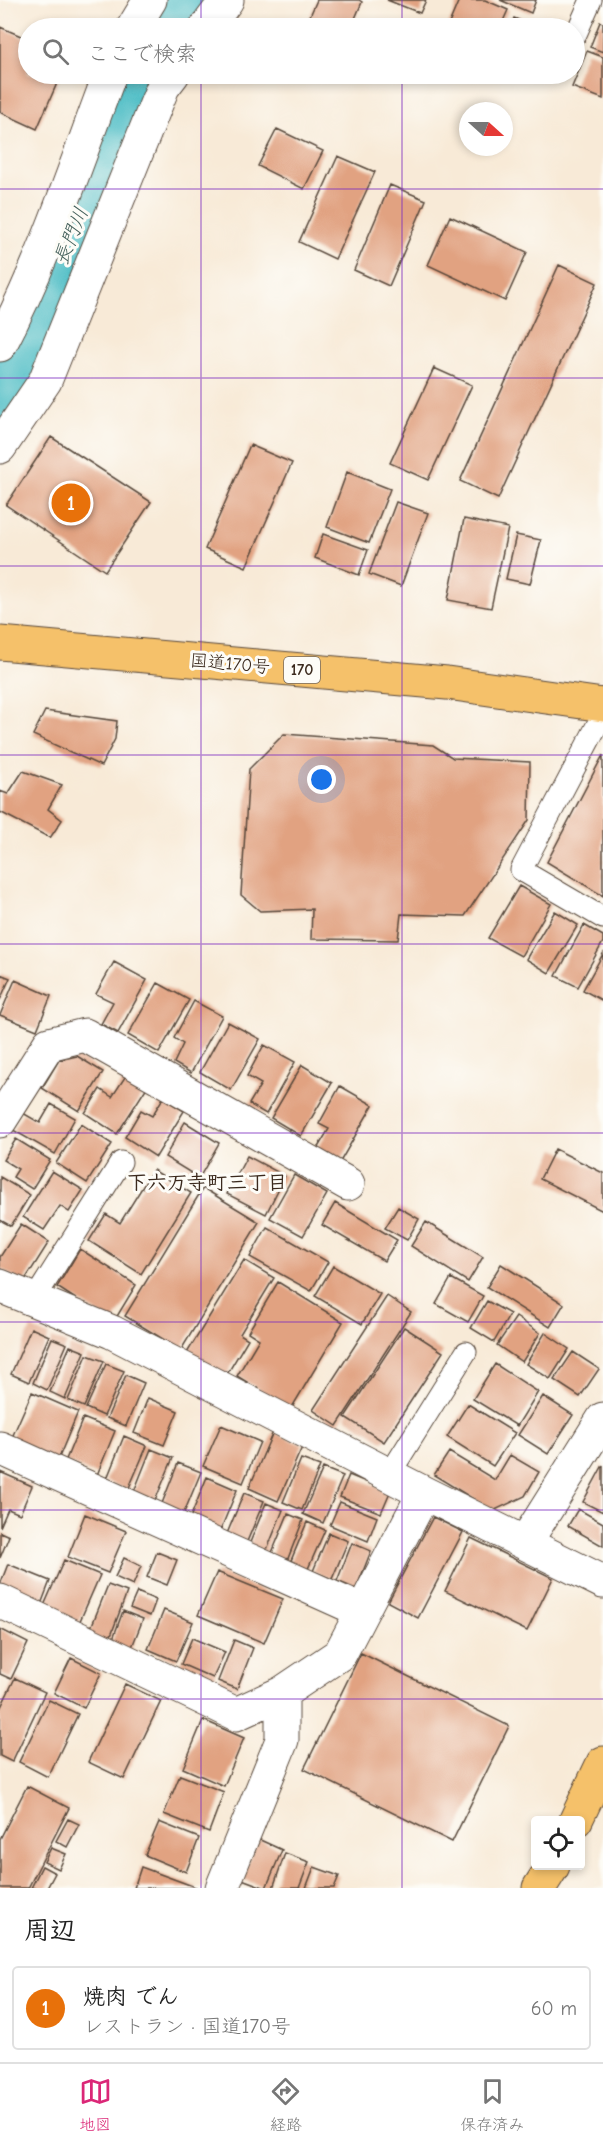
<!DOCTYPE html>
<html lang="ja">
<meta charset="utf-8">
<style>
:root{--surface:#fff;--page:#f6f6f6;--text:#222;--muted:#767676;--line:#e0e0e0;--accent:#db2777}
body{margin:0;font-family:"Comic Neue","Klee One",sans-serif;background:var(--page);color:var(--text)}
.controls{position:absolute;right:18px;bottom:18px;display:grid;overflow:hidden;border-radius:6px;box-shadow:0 3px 9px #0003}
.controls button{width:54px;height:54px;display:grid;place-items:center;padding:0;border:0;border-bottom:2px solid var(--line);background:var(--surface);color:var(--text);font:30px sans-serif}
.compass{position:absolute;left:459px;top:102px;width:54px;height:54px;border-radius:50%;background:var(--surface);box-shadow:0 3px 9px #0003;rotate:111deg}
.you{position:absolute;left:322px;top:780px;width:21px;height:21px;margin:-15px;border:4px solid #fff;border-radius:50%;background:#1a73e8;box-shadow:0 0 0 9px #1a73e833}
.badge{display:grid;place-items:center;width:39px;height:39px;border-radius:50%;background:var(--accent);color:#fff;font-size:20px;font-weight:700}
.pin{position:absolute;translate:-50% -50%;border:3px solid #fff;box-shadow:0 2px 6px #0006}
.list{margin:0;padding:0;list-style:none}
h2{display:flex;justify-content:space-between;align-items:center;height:78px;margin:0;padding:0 24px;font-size:26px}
h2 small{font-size:20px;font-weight:400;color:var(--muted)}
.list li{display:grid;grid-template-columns:39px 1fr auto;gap:18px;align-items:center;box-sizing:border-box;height:84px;margin:0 12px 12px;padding:0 12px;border:2px solid var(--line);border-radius:6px}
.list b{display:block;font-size:22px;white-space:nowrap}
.list p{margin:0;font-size:20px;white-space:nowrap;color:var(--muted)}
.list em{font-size:20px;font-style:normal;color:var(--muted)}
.icon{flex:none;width:33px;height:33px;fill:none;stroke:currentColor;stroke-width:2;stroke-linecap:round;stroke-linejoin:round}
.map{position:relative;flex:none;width:603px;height:1888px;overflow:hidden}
.search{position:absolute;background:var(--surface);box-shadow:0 3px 9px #0003;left:18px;right:18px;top:18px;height:66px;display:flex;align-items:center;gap:15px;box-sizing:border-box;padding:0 21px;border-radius:33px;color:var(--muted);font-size:22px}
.sheet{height:174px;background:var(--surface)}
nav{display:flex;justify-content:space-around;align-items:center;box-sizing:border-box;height:84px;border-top:2px solid var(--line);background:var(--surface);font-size:16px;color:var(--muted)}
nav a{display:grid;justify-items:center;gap:3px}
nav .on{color:var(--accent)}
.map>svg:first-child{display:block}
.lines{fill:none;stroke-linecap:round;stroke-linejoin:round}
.river{stroke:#50bec6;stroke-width:70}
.building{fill:#e1a281}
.service-casing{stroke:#57473a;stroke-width:23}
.minor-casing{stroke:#57473a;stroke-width:35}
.primary-casing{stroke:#57473a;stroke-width:35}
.trunk-casing{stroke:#57473a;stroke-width:35}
.service{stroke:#fff;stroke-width:21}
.minor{stroke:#fff;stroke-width:33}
.primary{stroke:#f5c16b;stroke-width:33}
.trunk{stroke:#f5c16b;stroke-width:33}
.grid{fill:none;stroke:#7b2cbf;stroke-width:1.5;stroke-opacity:0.55}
.labels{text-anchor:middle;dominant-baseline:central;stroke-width:6;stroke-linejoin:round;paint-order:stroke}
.shield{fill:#fdfcf7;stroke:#75695f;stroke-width:1.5}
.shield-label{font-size:16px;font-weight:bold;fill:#3b2a1e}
.street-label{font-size:18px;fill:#3b2a1e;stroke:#fdfcf7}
.water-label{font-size:20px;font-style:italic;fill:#425e59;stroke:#fdfcf7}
.neighbourhood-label{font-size:20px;font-weight:bold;fill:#3b2a1e;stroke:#fdfcf7}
</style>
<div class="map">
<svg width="603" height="1888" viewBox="0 0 603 1888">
<rect width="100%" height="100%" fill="#fdfcf7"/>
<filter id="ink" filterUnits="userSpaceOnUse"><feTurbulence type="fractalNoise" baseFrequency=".0167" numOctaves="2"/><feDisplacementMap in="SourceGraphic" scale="12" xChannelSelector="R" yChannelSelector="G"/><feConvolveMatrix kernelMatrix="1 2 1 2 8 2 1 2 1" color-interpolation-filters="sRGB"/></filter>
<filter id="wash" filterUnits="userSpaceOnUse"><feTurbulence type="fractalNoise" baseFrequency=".008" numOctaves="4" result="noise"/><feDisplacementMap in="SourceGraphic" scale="24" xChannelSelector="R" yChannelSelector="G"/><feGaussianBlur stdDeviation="1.35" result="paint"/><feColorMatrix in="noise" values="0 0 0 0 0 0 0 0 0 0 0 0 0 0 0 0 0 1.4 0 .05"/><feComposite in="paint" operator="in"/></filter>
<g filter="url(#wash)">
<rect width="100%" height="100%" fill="#f8ead7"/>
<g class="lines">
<path class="river" d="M167 28 188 0
M0 397 14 376 82 213 110 137 138 74"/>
</g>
<g id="blocks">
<path class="building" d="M317 0H359L362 2 351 28H315L306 25Z
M387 0H426L420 13Z
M459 0H485L508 10 500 28H453L448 26Z
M500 0H536L531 13Z
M514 18 538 28H510Z
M600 22 603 23V52L590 47Z
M0 27 28 39V74H61L37 129 0 112Z
M587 51 603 57V99L572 87Z
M277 129 323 151 304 189 258 166Z
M338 156 375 172 335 259 299 242Z
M390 185 426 200 389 286 354 270Z
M450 216 527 252 505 301 428 265Z
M559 265 597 283 498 499 460 481Z
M434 368 472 385 428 480 390 463Z
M51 437 151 502 105 571 6 505Z
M250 445 292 463 246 567 205 549Z
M347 472 390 489 369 543 327 527Z
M396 502 428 513 401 586 369 574Z
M464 519 508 528 491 608 448 600Z
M323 534 368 550 359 575 315 558Z
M516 535 541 540 530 584 506 579Z
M45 711 117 721 115 739 101 766 33 735Z
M284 734 433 745 453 758 530 762 529 820 465 916 401 914 398 940 311 939 312 909 260 911 241 895 249 769Z
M603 755V896L547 862Z
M23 771 62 785 48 809 62 820 50 838 0 812V791L8 794Z
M519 886 551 904 521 956 488 938Z
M555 911 578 925 549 973 526 959Z
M584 925 603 936V942L578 987 556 976Z
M603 954V1001L583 990Z
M114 962 147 980 118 1033 101 1024 113 1002 96 994Z
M0 974 10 978 0 1000Z
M15 980 51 996 37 1030 0 1015Z
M158 983 189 1000 159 1053 128 1035Z
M194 1001 222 1016 191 1073 174 1063 183 1044 174 1038Z
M228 1022 260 1039 231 1090 200 1072Z
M264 1045 295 1062 266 1114 249 1104 261 1084 247 1076Z
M77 1056 103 1072 79 1111 42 1088 59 1060Z
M302 1065 332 1083 301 1136 271 1118Z
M127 1074 147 1087 117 1134 85 1113 100 1089 112 1097Z
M340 1086 373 1105 340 1162 317 1149 329 1129 319 1124Z
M163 1098 184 1111 156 1157 125 1137 141 1110 152 1116Z
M51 1104 75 1118 55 1154 13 1130 23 1113 40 1123Z
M185 1122 219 1143 199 1178 165 1157Z
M81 1124 112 1144 87 1183 56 1163Z
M16 1139 50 1160 32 1189 13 1177 18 1169 3 1160Z
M555 1149 603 1173V1211L540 1179Z
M247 1156 285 1176 266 1214 227 1194Z
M153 1170 191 1193 141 1274 89 1241 106 1214 120 1223Z
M52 1171 83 1190 69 1212 60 1206 44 1230 23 1217Z
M294 1175 327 1194 303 1236 270 1218Z
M0 1177 30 1195 11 1226 0 1220Z
M203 1188 259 1222 181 1350 125 1316Z
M335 1203 397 1240 384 1261 322 1225Z
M398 1207 419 1219 407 1240 385 1228Z
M426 1222 483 1257 468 1282 411 1246Z
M21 1224 49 1242 23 1283 0 1268V1257Z
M267 1227 328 1262 311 1291 250 1257Z
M80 1249 136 1285 113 1323 57 1287Z
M244 1260 274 1278 240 1334 248 1339 226 1376 187 1353Z
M501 1264 564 1304 550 1327 487 1287Z
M333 1266 380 1294 362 1324 315 1296Z
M451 1278 483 1296 468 1322 436 1304Z
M278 1282 343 1322 291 1409 237 1376 259 1339 248 1332Z
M387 1296 411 1312 337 1426 313 1410Z
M487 1301 510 1314 494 1342 471 1328Z
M516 1317 540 1333 522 1362 497 1345Z
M404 1327 443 1352 384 1442 345 1417Z
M31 1328 49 1336 29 1382 11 1374Z
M545 1333 569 1349 550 1379 526 1364Z
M52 1338 67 1344 47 1390 33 1383Z
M70 1346 85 1352 65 1399 50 1392Z
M573 1352 599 1369 580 1397 554 1380Z
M87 1355 104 1361 84 1407 68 1400Z
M106 1364 124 1371 104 1416 86 1408Z
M495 1364 538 1392 517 1426 473 1399Z
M126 1375 144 1383 126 1426 107 1418Z
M32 1392 78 1412 57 1462 10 1442Z
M543 1396 573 1415 548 1454 518 1435Z
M148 1398 178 1411 164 1445 134 1433Z
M468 1404 515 1433 493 1466 447 1437Z
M83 1418 115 1431 97 1475 65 1462Z
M221 1425 260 1442 243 1483 203 1466Z
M273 1432 303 1445 278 1501 249 1488Z
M124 1436 147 1446 128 1490 106 1481Z
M151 1449 173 1458 154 1503 133 1494Z
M449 1452 495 1480 510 1455 539 1472 525 1496 493 1511 434 1475Z
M301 1459 320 1466 302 1510 283 1502Z
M178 1463 201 1472 181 1520 159 1511Z
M603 1465V1512L583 1502Z
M323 1468 343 1476 323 1523 303 1514Z
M0 1472 32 1486 20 1514 8 1509 0 1527Z
M349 1475 390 1492 381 1513 340 1497Z
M207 1477 237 1490 218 1536 188 1523Z
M244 1493 264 1501 246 1544 226 1536Z
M340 1502 377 1517 368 1541 330 1525Z
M266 1503 283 1510 266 1552 249 1545Z
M578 1509 603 1523V1546L568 1526Z
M85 1514 126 1531 108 1573 68 1557Z
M288 1514 303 1520 287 1561 271 1555Z
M433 1517 463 1532 418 1618 388 1602Z
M307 1522 325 1530 307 1571 290 1563Z
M0 1532 9 1536 0 1558Z
M329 1533 348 1541 332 1579 313 1571Z
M471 1538 553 1578 527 1631 445 1591Z
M352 1543 371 1551 356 1589 337 1581Z
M157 1552 177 1560 167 1585 147 1577Z
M124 1558 141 1566 133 1585 115 1577Z
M64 1560 100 1575 79 1623 43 1608Z
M8 1564 50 1581 40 1607 0 1591V1585Z
M217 1572 283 1599 264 1643 198 1615Z
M108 1585 127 1592 108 1643 88 1635Z
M137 1592 156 1600 150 1616 130 1608Z
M164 1610 193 1622 176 1661 148 1649Z
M123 1611 143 1619 130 1652 111 1644Z
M0 1629 28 1643 11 1679 0 1674Z
M192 1638 225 1652 213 1678 181 1664Z
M234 1640 253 1648 237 1689 218 1681Z
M361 1653 509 1726 452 1842 304 1769Z
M71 1658 101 1673 84 1708 54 1693Z
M15 1678 45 1692 12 1762 0 1756V1709Z
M125 1684 161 1701 124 1779 88 1762Z
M49 1700 78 1714 48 1777 19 1762Z
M203 1720 244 1738 224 1786 183 1768Z
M180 1775 224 1792 209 1832 164 1814Z
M27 1786 69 1808 28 1888H0V1839Z
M68 1819 79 1824 67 1847 56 1841Z
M159 1822 199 1838 186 1872 145 1855Z
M258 1839 282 1850 266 1888 242 1879Z
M51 1848 66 1854 59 1869 44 1862Z
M285 1853 309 1862 299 1888H273Z
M42 1866 55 1873 47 1888H31Z
M141 1867 198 1888H134Z
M314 1867 339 1876 334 1888H306Z"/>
</g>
</g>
<g filter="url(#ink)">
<use href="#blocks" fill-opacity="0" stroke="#57473a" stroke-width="1.5"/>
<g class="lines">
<defs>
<path id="service" d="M576 34 591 0
M603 714 521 870 603 918
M34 1300 121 1162
M389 1475 466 1352"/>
<path id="minor" d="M133 28 150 0
M206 28 227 0
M0 345C45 260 76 163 110 74
M0 447 45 381 163 87 173 74
M0 1121 49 1044 85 1035 348 1184
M0 1286 112 1332 424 1493 603 1582
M0 1448 362 1611
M525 1543 603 1419
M0 1601 236 1714 282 1693
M222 1888 282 1740V1693L340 1654 424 1493"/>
<path id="primary" d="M576 1820 603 1763
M539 1888 553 1866"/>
<path id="trunk" d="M0 643 447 683 603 705"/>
</defs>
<use href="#service" class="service-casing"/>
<use href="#minor" class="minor-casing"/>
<use href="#primary" class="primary-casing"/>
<use href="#trunk" class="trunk-casing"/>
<use href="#service" class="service"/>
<use href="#minor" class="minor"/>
<use href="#primary" class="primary"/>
<use href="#trunk" class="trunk"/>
</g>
</g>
<path class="grid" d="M201 0V28M402 0V28M201 74V1888M402 74V1888M0 189H603M0 378H603M0 566H603M0 755H603M0 944H603M0 1133H603M0 1322H603M0 1510H603M0 1699H603"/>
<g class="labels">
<rect class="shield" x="284" y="657" width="36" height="26" rx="4.5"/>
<g class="shield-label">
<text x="302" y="670">170</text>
</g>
<g class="street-label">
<text transform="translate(230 664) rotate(5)">国道170号</text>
</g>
<g class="water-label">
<text transform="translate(71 236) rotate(-68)">長門川</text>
</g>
<g class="neighbourhood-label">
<text x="207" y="1182">下六万寺町三丁目</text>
</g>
</g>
</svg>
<div class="controls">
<button><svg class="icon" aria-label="locate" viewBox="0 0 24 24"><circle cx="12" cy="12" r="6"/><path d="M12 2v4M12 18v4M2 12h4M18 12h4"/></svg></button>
</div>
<svg class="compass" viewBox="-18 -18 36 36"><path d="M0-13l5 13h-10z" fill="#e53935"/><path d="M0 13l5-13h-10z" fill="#767676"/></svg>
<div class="you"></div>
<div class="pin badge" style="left:71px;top:503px;background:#e8710a">1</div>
<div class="search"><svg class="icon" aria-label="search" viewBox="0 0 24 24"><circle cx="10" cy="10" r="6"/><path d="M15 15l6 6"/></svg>ここで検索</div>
</div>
<section class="sheet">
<h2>周辺<small></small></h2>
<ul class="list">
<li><span class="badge" style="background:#e8710a">1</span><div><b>焼肉 でん</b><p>レストラン · 国道170号</p></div><em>60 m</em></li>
</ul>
</section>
<nav>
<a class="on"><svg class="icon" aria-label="map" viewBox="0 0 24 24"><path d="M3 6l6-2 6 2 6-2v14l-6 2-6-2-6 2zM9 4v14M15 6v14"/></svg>地図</a>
<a><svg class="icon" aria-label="directions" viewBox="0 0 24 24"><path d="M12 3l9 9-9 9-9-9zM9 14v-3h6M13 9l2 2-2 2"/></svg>経路</a>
<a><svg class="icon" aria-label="saved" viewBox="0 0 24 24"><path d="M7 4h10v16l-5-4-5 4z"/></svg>保存済み</a>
</nav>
